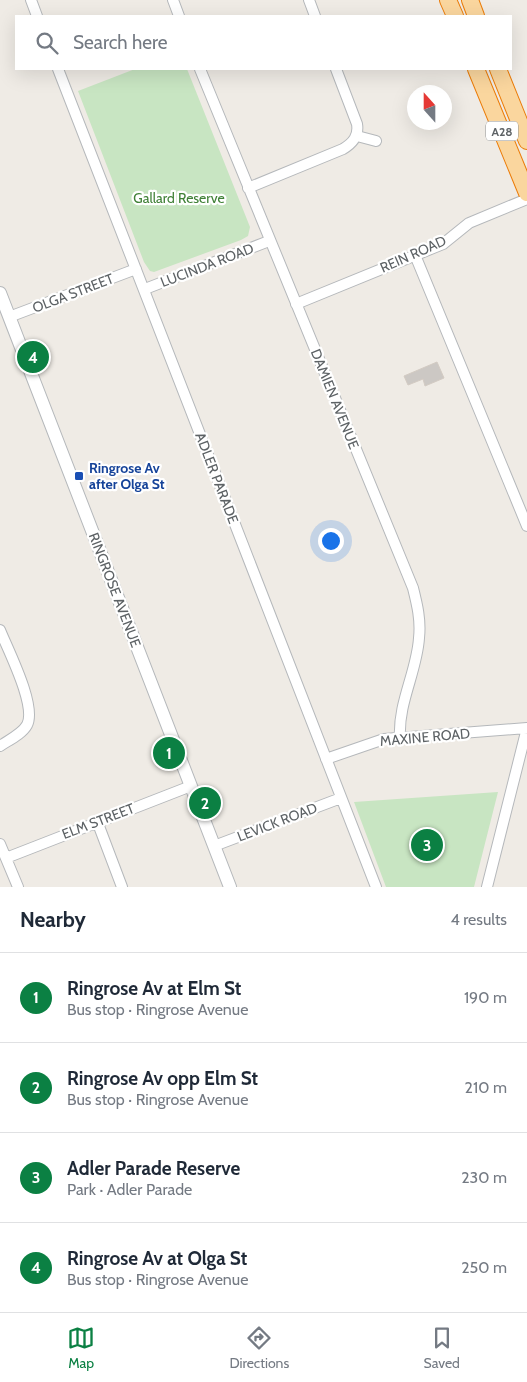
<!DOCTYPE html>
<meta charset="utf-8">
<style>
:root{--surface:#fff;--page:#f2f2f3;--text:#1f2937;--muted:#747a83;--line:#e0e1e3;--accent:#0b8043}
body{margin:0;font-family:Cabin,sans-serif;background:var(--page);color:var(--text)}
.compass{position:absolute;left:407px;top:85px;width:45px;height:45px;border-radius:50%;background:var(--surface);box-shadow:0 5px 20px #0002;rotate:339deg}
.you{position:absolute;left:330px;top:540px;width:18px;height:18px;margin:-12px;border:4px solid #fff;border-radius:50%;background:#1a73e8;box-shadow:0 0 0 8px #1a73e833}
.badge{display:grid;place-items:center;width:32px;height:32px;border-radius:50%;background:var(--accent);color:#fff;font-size:16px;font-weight:700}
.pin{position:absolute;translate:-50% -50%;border:2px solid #fff;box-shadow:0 1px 5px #0006}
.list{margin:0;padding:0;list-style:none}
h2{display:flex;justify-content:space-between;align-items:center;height:65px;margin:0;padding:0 20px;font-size:21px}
h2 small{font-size:16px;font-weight:400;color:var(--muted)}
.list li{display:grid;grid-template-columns:32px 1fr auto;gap:15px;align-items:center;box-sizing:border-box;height:90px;padding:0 20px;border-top:1px solid var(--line)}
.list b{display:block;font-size:19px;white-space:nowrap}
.list p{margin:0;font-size:16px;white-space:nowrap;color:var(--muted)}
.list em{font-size:16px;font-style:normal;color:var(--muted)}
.icon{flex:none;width:28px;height:28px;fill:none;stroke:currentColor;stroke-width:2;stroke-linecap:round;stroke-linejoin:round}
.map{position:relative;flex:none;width:527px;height:887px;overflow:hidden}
.search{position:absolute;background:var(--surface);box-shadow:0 5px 20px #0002;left:15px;right:15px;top:15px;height:55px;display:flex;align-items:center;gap:12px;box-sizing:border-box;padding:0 18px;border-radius:0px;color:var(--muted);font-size:19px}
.sheet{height:425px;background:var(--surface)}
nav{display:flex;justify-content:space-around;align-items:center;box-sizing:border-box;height:70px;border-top:1px solid var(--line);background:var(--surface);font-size:14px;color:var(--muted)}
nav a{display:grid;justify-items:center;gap:2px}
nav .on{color:var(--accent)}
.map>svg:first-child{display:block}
.green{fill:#c8e5c2}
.building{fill:#ccc8c4;stroke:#d3cbc3}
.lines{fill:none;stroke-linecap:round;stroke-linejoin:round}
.minor-casing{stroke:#b5b8bb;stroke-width:12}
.tertiary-casing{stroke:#b5b8bb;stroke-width:14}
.trunk-casing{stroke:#eb7c08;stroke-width:18}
.minor{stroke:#fff;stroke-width:10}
.tertiary{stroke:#fff;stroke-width:12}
.trunk{stroke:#fad69e;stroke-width:16}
.transit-dot{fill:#1a4fb4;stroke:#fff;stroke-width:2}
.labels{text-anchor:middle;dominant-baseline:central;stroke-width:4.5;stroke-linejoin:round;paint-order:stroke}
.shield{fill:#fff;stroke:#8e9193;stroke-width:1}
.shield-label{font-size:12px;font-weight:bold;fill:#5d6265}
.park-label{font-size:14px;fill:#408137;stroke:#fff}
.street-label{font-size:14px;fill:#5d6265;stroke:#fff}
.transit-label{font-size:14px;font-weight:bold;fill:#164399;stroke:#fff;text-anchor:start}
</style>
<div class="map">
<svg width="527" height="887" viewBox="0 0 527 887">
<rect width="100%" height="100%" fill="#efebe5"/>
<path class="green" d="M135 69H187L250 227 248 236 241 240 154 272 150 271 144 262 78 91Z
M498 792 474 887H386L354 802Z"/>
<path class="building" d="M437 362 444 378 425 386 423 379 408 385 404 376Z"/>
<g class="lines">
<defs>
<path id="minor" d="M31 0 37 16
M173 0 179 16
M309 0 315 16
M58 69 376 887
M200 69 413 588C417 604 421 620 419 638 417 671 398 703 400 737
M357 136 376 141
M248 188 343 149C353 143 359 136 357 124L336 69
M415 255 527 526
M145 289 269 241
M296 304 443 244 469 223 527 199
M9 317 136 269
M0 630C8 650 37 706 27 725 22 734 9 740 0 746
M326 759 384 739 527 728
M97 821 122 887
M0 844 18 887
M214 846 341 798
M6 858 191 786
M487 887 527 728"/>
<path id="tertiary" d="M0 293 230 887"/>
<path id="trunk" d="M448 0 455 16
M470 0 476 16
M476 69 527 193
M498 69 527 141"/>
</defs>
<use href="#minor" class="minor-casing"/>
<use href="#tertiary" class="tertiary-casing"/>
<use href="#trunk" class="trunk-casing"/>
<use href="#minor" class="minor"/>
<use href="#tertiary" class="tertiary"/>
<use href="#trunk" class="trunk"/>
</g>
<rect class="transit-dot" x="74" y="471" width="10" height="10" rx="2.5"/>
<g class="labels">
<rect class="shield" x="486" y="121.5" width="32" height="19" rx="4"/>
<g class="shield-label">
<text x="502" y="131">A28</text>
</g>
<g class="park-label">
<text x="179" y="198">Gallard Reserve</text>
</g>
<g class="street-label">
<text transform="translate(413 254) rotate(-24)">REIN ROAD</text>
<text transform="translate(207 265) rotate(-21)">LUCINDA ROAD</text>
<text transform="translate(73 293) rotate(-21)">OLGA STREET</text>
<text transform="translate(335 399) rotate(68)">DAMIEN AVENUE</text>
<text transform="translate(217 478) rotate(69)">ADLER PARADE</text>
<text transform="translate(115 590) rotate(69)">RINGROSE AVENUE</text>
<text transform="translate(425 737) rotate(-5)">MAXINE ROAD</text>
<text transform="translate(98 821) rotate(-21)">ELM STREET</text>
<text transform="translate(277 822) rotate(-21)">LEVICK ROAD</text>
</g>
<g class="transit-label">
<text x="89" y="468">Ringrose Av<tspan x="89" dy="16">after Olga St</tspan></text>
</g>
</g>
</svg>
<svg class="compass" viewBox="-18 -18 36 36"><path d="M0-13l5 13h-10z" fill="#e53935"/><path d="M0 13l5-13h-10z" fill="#747a83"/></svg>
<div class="you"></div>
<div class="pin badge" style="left:169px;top:753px">1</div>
<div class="pin badge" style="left:205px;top:803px">2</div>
<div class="pin badge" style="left:427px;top:845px">3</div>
<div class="pin badge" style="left:33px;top:357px">4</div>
<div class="search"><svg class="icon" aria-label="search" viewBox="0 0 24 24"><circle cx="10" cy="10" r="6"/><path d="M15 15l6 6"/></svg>Search here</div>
</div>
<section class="sheet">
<h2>Nearby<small>4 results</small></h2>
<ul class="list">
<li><span class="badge">1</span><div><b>Ringrose Av at Elm St</b><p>Bus stop · Ringrose Avenue</p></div><em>190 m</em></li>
<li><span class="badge">2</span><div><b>Ringrose Av opp Elm St</b><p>Bus stop · Ringrose Avenue</p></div><em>210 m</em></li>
<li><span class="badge">3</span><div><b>Adler Parade Reserve</b><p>Park · Adler Parade</p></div><em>230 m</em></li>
<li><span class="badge">4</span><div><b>Ringrose Av at Olga St</b><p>Bus stop · Ringrose Avenue</p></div><em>250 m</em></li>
</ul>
</section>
<nav>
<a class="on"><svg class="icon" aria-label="map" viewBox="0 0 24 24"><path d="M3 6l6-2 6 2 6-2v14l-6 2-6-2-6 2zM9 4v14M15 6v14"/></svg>Map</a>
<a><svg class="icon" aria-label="directions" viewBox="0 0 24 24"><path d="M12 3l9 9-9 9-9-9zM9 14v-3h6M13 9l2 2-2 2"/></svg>Directions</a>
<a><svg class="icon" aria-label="saved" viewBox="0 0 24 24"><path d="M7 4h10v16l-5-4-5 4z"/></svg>Saved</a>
</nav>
